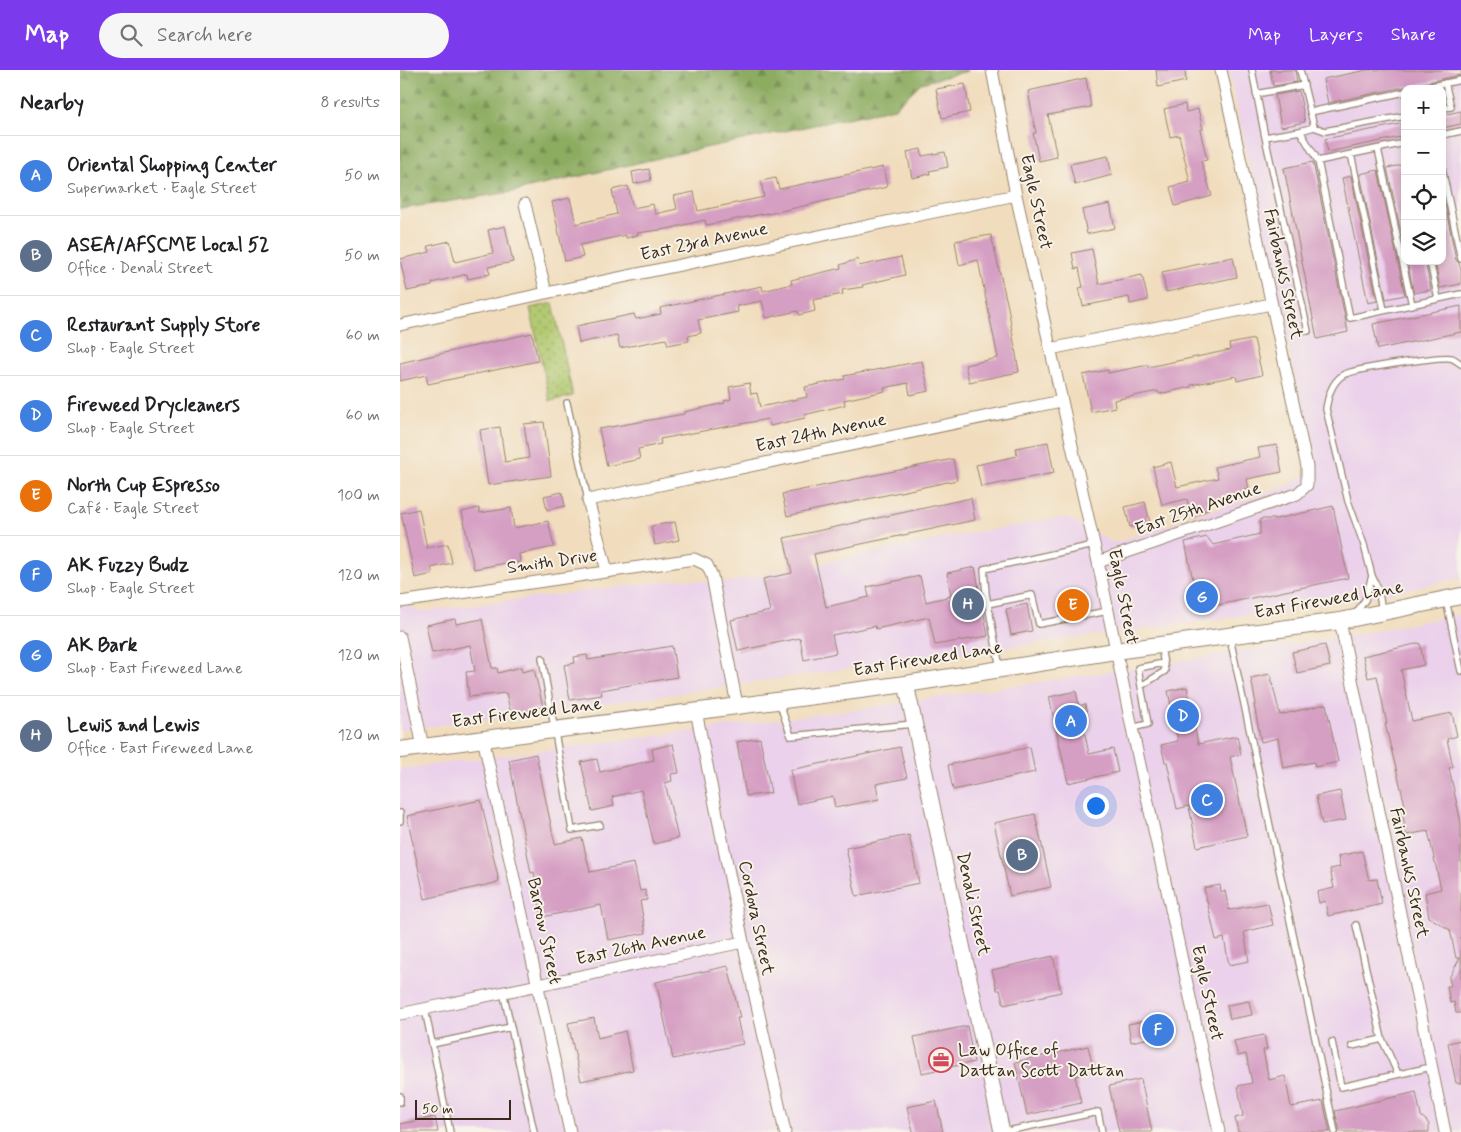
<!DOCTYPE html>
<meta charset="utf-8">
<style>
:root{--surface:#fff;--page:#f6f6f6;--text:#202124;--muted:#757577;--line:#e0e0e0;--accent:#7c3aed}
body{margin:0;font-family:Mynerve,sans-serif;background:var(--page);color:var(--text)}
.controls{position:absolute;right:15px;top:15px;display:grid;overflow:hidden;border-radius:10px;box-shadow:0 2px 8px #0003}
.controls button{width:45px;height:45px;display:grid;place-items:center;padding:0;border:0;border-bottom:1px solid var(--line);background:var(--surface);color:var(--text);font:25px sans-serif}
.scale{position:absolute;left:15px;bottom:12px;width:96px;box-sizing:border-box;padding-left:5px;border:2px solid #3b2a1e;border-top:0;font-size:14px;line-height:18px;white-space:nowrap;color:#3b2a1e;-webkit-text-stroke:4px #f7f3e8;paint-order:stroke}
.you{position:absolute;left:695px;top:735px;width:18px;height:18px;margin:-12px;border:4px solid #fff;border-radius:50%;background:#1a73e8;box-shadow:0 0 0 8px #1a73e833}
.badge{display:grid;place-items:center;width:32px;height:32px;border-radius:50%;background:var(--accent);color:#fff;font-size:16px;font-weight:700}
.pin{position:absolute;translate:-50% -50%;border:2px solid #fff;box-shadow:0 1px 5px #0006}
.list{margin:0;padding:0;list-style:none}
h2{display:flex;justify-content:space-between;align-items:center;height:65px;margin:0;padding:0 20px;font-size:21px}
h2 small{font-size:16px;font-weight:400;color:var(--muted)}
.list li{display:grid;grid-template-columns:32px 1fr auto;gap:15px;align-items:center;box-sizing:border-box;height:80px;padding:0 20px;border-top:1px solid var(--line)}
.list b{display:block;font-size:19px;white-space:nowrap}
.list p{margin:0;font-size:16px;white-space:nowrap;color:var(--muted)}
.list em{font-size:16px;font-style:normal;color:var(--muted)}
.icon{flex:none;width:28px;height:28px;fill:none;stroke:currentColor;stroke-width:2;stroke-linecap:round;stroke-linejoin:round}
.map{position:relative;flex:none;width:1061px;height:1062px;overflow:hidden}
header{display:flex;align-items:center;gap:30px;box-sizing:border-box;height:70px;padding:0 25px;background:var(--accent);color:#fff}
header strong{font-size:24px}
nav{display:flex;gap:28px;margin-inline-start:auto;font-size:18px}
.search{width:350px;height:45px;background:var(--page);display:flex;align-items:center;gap:12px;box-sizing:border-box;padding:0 18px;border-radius:28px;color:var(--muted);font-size:19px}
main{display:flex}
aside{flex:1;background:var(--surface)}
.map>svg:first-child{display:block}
.built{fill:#ebd1eb;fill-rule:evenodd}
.grass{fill:url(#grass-dots);stroke:#767946}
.forest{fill:url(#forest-firs);stroke:#646b40}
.building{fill:#d59ec3}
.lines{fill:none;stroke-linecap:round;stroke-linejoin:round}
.service-casing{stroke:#96846e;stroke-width:8}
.minor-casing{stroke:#96846e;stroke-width:13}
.tertiary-casing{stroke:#96846e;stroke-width:17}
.secondary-casing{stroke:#96846e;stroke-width:18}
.service{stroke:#fff;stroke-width:5.5}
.minor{stroke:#fff;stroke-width:11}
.tertiary{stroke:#fff;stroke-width:15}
.secondary{stroke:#fff;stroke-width:16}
.labels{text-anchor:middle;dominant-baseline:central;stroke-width:4;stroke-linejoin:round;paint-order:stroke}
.street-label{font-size:18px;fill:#3b2a1e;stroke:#f7f3e8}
.poi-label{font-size:18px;fill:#3b2a1e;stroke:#f7f3e8;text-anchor:start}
</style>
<header>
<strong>Map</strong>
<div class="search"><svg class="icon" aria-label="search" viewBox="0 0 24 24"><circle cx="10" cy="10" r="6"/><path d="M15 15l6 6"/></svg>Search here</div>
<nav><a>Map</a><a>Layers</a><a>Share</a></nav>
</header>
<main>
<aside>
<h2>Nearby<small>8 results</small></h2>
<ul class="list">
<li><span class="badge" style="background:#3f7fe0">A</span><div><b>Oriental Shopping Center</b><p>Supermarket · Eagle Street</p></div><em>50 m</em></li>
<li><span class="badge" style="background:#5c6f8a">B</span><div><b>ASEA/AFSCME Local 52</b><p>Office · Denali Street</p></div><em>50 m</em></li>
<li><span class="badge" style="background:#3f7fe0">C</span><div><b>Restaurant Supply Store</b><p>Shop · Eagle Street</p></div><em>60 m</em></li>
<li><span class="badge" style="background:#3f7fe0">D</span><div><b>Fireweed Drycleaners</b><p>Shop · Eagle Street</p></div><em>60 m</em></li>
<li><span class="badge" style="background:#e8710a">E</span><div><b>North Cup Espresso</b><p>Café · Eagle Street</p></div><em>100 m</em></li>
<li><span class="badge" style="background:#3f7fe0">F</span><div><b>AK Fuzzy Budz</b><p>Shop · Eagle Street</p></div><em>120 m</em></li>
<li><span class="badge" style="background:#3f7fe0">G</span><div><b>AK Bark</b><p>Shop · East Fireweed Lane</p></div><em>120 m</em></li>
<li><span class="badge" style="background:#5c6f8a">H</span><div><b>Lewis and Lewis</b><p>Office · East Fireweed Lane</p></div><em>120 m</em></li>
</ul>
</aside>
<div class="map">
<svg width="1061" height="1062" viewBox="0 0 1061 1062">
<defs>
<pattern id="grass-dots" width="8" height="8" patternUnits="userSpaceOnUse" patternTransform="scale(1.25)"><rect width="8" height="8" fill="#b0c86e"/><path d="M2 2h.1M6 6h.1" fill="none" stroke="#90a35a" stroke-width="1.8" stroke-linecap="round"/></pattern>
<pattern id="forest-firs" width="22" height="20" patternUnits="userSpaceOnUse" patternTransform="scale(1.25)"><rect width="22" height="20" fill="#8cac61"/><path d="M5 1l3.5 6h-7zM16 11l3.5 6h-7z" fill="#748c4f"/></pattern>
</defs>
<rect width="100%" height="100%" fill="#f7f3e8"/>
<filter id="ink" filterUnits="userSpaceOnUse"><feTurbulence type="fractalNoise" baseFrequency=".02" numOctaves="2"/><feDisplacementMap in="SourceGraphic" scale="10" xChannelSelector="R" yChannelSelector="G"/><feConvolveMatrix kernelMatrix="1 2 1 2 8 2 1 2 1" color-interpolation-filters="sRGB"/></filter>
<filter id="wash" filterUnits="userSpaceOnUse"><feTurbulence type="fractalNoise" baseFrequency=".0096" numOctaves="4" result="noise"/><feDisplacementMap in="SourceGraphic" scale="20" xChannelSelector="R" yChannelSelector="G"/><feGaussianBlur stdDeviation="1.12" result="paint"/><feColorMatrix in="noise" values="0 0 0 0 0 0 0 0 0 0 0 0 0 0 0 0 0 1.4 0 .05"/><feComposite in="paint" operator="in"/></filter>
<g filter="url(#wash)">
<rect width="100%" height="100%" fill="#f1ddbd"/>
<path class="built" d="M829 0H1061V508L963 529 446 599 153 641 0 660V533L20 542 283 509 319 514 554 466 666 447 714 473 890 415 915 399ZM1005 19H1042V191H1005Z
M1061 544V1062H0V699L467 638 960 564Z"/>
<path class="grass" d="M153 233 173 326 150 331 130 238Z"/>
<path class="forest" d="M0 0H567L568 1 521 13 495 38 281 83 112 122 0 139Z"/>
<g id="blocks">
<path class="building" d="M756 0H785L786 11 758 17Z
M870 0H895L897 12 873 16Z
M967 0H1061V5L928 33 923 9Z
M686 8 691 37 648 45 657 87 639 91 633 63H636L628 21Z
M565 14 570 42 542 48 536 19Z
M899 21 905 52 881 57 875 25Z
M785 34 786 42 798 39 803 59 800 60 807 90 801 91 812 126 775 136 770 117 790 112 779 65 770 67 764 39Z
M1061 41V54L1042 58V45Z
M1005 53V66L928 82 925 69Z
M521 79 522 86 545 82 548 97 529 101 530 104 512 108 507 82Z
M708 86 712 105 675 115 670 94Z
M913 92 948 262 917 269 884 98Z
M1002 95 1005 106V180L987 98Z
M483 97 487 117 368 144V143L306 155 305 150 267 159 237 163 238 165 226 168V165L180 175 183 187 165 191 152 132 170 128 176 154 217 144 212 120 228 116 233 138 253 134 255 144 277 139 274 126 294 122 298 141 364 127 361 111 376 108 379 119Z
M249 99 251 110 234 114 232 102Z
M978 100 1005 225 986 229 960 104Z
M951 106 977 231 968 233 942 108Z
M710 134 715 158 687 164 682 140Z
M1045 134 1056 190 1059 193 1061 201V214L1040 218 1035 191H1042V135Z
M105 156 113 192 88 197 90 204 68 209 67 204 32 213V216L7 221 0 189 30 182 28 176 50 171 55 192 93 183 88 160Z
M591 165 608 237 619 302 569 312 565 295 598 288 578 190 559 195 555 171Z
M692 179 699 214 742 205 748 230 730 234 729 227 683 236 679 218 683 217 679 198 675 199 672 183Z
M501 187 505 205 462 215 463 217 442 220 443 224 413 230 415 241 399 245 398 241 366 248 362 231 337 236 338 242 298 250 301 263 288 266 289 271 268 275 266 269 220 278 217 265 179 273 176 256 234 244 236 249 261 244 260 238 362 216 363 221 392 214 391 210 441 198 440 195 458 189 459 196Z
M833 187 837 207 766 222 762 202Z
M1007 191H1025L1031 220 1014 223Z
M1061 236V262L978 279 973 254Z
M132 263 138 291 28 314 26 305 0 311V293Z
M854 269 862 305 837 311 836 306 791 315V317L759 324 758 321 714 330 715 337 691 342 683 305 708 300V303L748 295V297L830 280 829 274Z
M522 291 529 321 510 325 508 313 484 318 485 321 444 330 445 335 404 345 405 348 370 356 368 349 260 369 261 374 238 379 240 389 207 396 199 359 284 344V342L325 333 324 331 331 329 329 317 349 313 351 324 357 323 360 337 407 327 405 317 445 309 444 306Z
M144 352 151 406 88 415 80 360 100 357 105 392 129 388 124 354Z
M648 372 654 403 581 417 576 395 617 386 616 378Z
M877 375 882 402 847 409 849 419 806 430 808 440 790 444 787 429 762 435 753 397 771 392 777 417 818 408 815 397 860 387 858 378Z
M553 389 557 410 387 446 382 424Z
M162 422 165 436 147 440 144 426Z
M571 428 575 450 414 484 426 537 469 527 467 517 520 506 526 532 551 526 547 503 575 497 588 566 535 575 529 547 476 559 475 556 432 565 436 583 404 590 400 568 338 581 331 550 370 541 363 509 392 503 384 468Z
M745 432 750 452 730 457 725 437Z
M933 436 948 508 799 539 785 472 807 467 813 475 860 464V449H876Z
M79 438 80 443 111 438 114 458 148 451 154 477 119 484 120 492 106 495V493L74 499 62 442Z
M19 439 27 478 48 474 52 493 31 498 33 504 15 508 1 443Z
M275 452 279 470 255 475 251 456Z
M627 534 632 561 611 565 606 539Z
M55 549 56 554 82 549 92 598H97L98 603 121 597 122 602 134 599 143 637 111 644 106 623 69 627 66 602 75 601 70 575 32 583 26 555Z
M1020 573 1024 595 1001 600 1012 651 1052 643 1057 666 1047 669 1053 697 1049 698 1061 753V943H1056L1054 932 1050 933 1047 916H1051L1049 908 1060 888H1056L1050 860 1029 847 1025 823 1041 819 1028 761 1006 765 1002 740 1006 739 985 654H987L977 606 968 608 963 586Z
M925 575 930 596 897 603 892 582Z
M272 576 277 607 201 620 202 625 170 630 164 595 175 593 174 587 187 585 188 590Z
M870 604 880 645 926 634 938 692 915 697 914 692 883 698 878 668 861 672 854 634H856L851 608Z
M787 617 798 674 837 666 841 684 830 687 847 766 797 777 789 736 777 739 767 692H765L761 675 778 671 768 621Z
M676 621 679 636 685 634 689 653 683 655 689 684 713 679 718 702 668 713 649 627Z
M360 668 371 723 346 726 337 672Z
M273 674 279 703 271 704 272 711 265 713 278 768 254 774 241 720 212 727 214 736 192 741 181 692 197 689 200 702 254 690 252 679Z
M500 677 507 708 476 714 479 729 435 738 433 726 397 734 390 700Z
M630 677 635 702 553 720 548 695Z
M136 684 155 774 182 768 190 802 234 793 240 821 245 820 247 830 240 831 246 863 208 870 201 835 142 847 134 802 131 803 109 690Z
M940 721 946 750 922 754 916 726Z
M81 730 99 812 25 829 7 746Z
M635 744 651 817 610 826 594 753Z
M509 765 519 813 456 826 446 778Z
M962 781 969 810 977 809 982 834 928 846 925 831 919 833 917 822 934 818 930 799 940 797 938 786Z
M820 815 821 822 825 821 829 840 868 833 873 855 844 862 849 891 829 895 824 868 816 870 804 818Z
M653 886 661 922 604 935 600 920H597L592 900Z
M328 896 340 948H337L343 974 273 989 256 912Z
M849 931 852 945 830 949 827 935Z
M767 947 770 964 731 972 728 954Z
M194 948 198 968 225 961 233 1000 181 1011 168 953Z
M567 956 574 992 522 1003 514 967Z
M864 965 867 979 863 980 869 1010 885 1006 891 1037 923 1031 930 1062H838L835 1048 843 1046 838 1016 852 1013 846 984 838 986 834 971Z
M1061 970V1013H1056L1048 973Z
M688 976 694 1002 675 1006 681 1033 627 1045 615 992Z
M741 1009 752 1062H719L709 1016Z
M1016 1022 1021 1046 1027 1051 1029 1055V1062H940L935 1041Z
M536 1031 543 1062H513L507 1037Z
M35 1047 38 1062H0V1054Z"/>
</g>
</g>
<g filter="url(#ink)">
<use href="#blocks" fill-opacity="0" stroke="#96846e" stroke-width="1"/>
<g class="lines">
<defs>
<path id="service" d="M852 0 865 67 900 61 918 91
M1017 19 1061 10
M856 24 904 15
M1042 38 1051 37 1045 13
M910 42 1005 22
M914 57 925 61 1005 46
M900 61 914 57 900 0
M1042 65 1061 61
M865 67 908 261
M1005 73 918 91 950 248 1061 224
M978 79 1012 235
M951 84 984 240
M1042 98 1061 189
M1030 191 1038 229
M167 333 188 430
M972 506 964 475 948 431 926 339C928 327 931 313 943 305 953 299 1039 286 1051 288 1055 289 1058 292 1061 294
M1046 530 1061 601
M587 534 632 525 639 554 708 541
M956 543 965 530 972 506 978 519 982 540
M830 568 935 1062
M142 588 172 760 200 755
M600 598 586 524 584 499 694 475
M741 616 738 598 764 593
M379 632 391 666 513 654
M732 658 748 654 741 616 765 601 761 577
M0 743V751
M956 855 982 969 998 1004
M103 921 134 1062
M25 939 50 1062
M932 972 941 1017 1031 997
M32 974 111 957
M952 976 982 969
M0 1026V1032
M603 1062 698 1042 702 1062"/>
<path id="minor" d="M592 0 616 125 698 492 732 658 819 1062
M125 134 146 223
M0 255 146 223 616 125
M650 279 871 234
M698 492 897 424 907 415V397L821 0
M207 501 188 430 661 331
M0 532 294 489 307 495 312 506 337 635
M940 551 1045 1062
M0 567 23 677
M296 641 343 872 385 1062
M83 668 170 1062
M0 944 343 872"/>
<path id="tertiary" d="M506 614 602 1062"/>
<path id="secondary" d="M0 680 506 614 715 581 940 551 1061 526"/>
</defs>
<use href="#service" class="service-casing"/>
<use href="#minor" class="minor-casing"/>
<use href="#tertiary" class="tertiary-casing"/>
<use href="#secondary" class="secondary-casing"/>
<use href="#service" class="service"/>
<use href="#minor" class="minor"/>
<use href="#tertiary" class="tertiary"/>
<use href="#secondary" class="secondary"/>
</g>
</g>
<defs>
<symbol id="office-ring" viewBox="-11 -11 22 22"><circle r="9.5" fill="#f7f3e8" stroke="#d1495b" stroke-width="1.5"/><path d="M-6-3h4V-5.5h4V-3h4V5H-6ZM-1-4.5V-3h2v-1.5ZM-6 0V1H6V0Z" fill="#d1495b"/></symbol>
</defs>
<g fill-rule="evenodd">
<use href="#office-ring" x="527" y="976" width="28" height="28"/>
</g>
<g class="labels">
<g class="street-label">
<text transform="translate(636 132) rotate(78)">Eagle Street</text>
<text transform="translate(304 172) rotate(-12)">East 23rd Avenue</text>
<text transform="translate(883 204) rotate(78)">Fairbanks Street</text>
<text transform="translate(421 363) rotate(-12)">East 24th Avenue</text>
<text transform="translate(798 439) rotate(-19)">East 25th Avenue</text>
<text transform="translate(152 492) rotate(-8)">Smith Drive</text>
<text transform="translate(723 527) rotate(79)">Eagle Street</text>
<text transform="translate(929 530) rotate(-10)">East Fireweed Lane</text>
<text transform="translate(528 589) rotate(-9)">East Fireweed Lane</text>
<text transform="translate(127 643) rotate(-7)">East Fireweed Lane</text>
<text transform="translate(1009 803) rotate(78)">Fairbanks Street</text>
<text transform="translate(573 834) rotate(78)">Denali Street</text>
<text transform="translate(356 848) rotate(78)">Cordova Street</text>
<text transform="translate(144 861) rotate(78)">Barrow Street</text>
<text transform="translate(241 876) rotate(-12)">East 26th Avenue</text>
<text transform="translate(807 923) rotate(78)">Eagle Street</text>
</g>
<g class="poi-label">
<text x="558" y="980">Law Office of<tspan x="558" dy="21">Dattan Scott Dattan</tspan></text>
</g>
</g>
</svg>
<div class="controls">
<button>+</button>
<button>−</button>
<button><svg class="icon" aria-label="locate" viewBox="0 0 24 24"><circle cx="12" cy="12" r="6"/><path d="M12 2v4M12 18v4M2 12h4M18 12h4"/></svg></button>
<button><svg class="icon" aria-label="layers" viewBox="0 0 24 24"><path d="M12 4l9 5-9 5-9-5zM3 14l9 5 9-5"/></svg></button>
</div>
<div class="scale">50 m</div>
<div class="you"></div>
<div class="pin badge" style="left:671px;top:651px;background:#3f7fe0">A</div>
<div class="pin badge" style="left:622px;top:785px;background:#5c6f8a">B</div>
<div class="pin badge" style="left:807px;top:730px;background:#3f7fe0">C</div>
<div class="pin badge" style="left:783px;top:646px;background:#3f7fe0">D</div>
<div class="pin badge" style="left:673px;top:535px;background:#e8710a">E</div>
<div class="pin badge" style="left:758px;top:960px;background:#3f7fe0">F</div>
<div class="pin badge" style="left:802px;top:527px;background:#3f7fe0">G</div>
<div class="pin badge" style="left:568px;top:534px;background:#5c6f8a">H</div>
</div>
</main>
